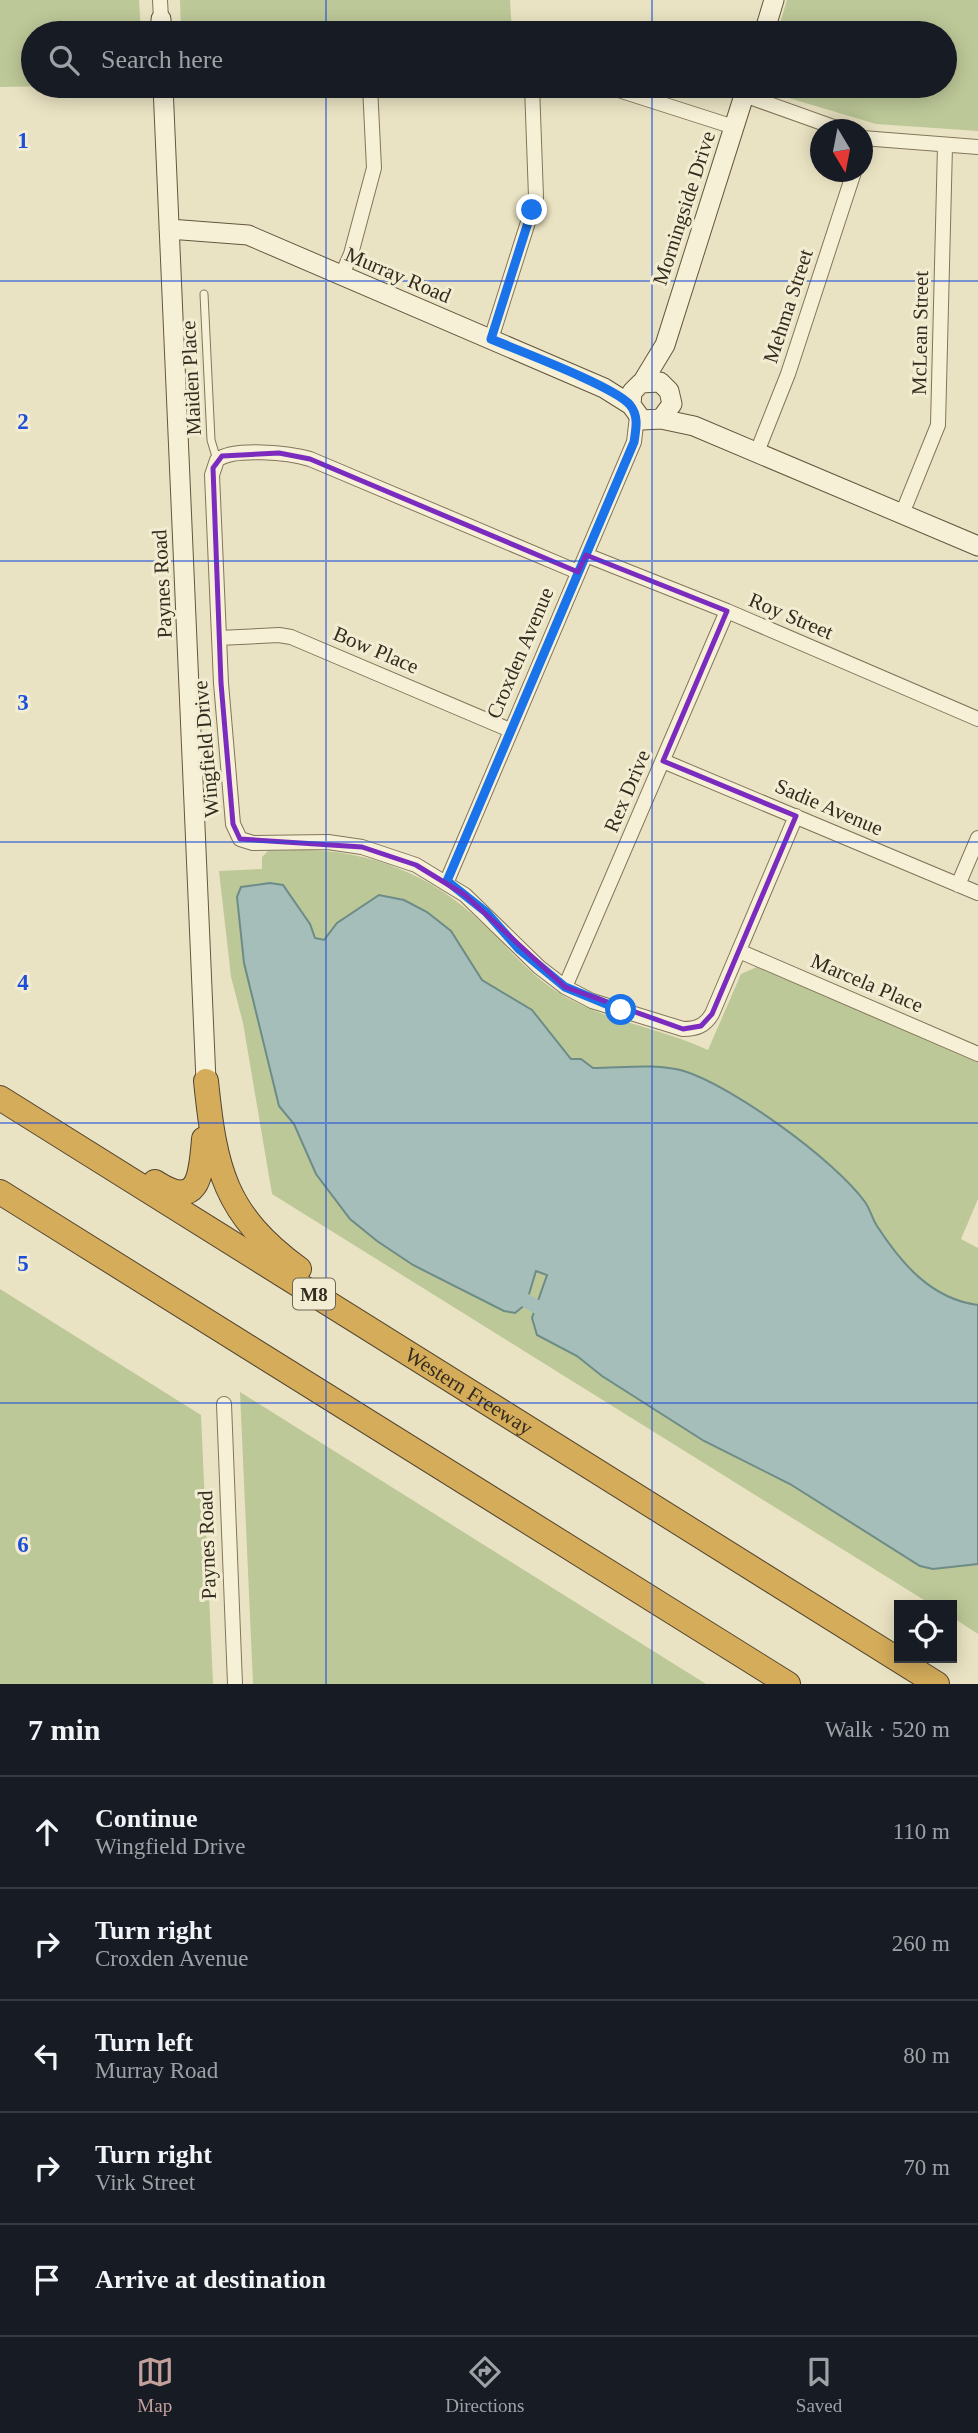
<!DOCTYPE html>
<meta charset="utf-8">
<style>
:root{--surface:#171b24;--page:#20242c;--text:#f1f3f6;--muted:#9ea1a6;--line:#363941;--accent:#c4a09d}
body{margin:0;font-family:"Times New Roman",serif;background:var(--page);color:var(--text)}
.controls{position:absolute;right:21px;bottom:21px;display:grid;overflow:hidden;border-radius:0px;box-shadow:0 4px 18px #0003}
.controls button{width:63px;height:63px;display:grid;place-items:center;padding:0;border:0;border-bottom:2px solid var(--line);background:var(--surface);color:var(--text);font:35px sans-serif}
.compass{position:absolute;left:810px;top:119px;width:63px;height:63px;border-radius:50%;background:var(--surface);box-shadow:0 4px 18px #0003;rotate:170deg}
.stop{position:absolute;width:21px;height:21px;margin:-16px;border:5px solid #1a73e8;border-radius:50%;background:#fff}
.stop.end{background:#1a73e8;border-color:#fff;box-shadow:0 2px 7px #0008}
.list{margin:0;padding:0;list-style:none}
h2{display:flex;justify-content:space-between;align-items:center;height:91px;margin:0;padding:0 28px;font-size:30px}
h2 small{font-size:23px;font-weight:400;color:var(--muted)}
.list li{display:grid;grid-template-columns:46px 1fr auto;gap:21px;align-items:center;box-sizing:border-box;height:112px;padding:0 28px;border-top:2px solid var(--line)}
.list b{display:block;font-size:26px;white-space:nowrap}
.list p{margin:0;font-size:23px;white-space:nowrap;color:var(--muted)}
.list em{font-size:23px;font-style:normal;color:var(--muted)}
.icon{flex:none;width:38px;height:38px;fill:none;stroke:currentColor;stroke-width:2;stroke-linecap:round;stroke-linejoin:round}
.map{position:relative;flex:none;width:978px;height:1684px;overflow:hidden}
.search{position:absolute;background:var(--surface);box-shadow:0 4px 18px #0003;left:21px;right:21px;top:21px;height:77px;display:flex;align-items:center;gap:18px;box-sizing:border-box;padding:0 24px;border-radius:38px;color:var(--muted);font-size:26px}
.sheet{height:651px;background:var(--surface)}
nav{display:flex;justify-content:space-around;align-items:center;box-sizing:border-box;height:98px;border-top:2px solid var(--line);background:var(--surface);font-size:19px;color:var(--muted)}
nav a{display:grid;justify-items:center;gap:4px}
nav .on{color:var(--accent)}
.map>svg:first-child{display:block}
.green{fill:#bdc898}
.water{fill:#a5beb9;stroke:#6d8b87;stroke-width:2}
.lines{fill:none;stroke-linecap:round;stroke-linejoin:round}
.canal{stroke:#a5beb9;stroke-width:14}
.lane-casing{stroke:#83755b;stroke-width:9}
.street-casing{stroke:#83755b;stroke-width:16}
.secondary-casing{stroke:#65563f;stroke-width:21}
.highway-casing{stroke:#51432f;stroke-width:26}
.lane{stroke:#f6f0d6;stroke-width:7}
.street{stroke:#f6f0d6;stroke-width:14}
.secondary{stroke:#f6f0d6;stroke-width:19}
.highway{stroke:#d4ac5a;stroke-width:24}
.route{stroke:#1a73e8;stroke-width:9}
.marked{fill:none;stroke:#7b2cbf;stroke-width:5;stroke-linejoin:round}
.grid{fill:none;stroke:#1d4ed8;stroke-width:2;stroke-opacity:0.55}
.labels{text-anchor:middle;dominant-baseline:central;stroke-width:6;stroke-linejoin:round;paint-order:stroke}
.shield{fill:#f2edd2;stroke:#6d6654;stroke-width:2}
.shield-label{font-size:19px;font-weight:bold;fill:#342c1e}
.street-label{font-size:21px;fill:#342c1e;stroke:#f2edd2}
.grid-label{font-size:23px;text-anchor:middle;font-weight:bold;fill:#1d4ed8;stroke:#f2edd2;stroke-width:6;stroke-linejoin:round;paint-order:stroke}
</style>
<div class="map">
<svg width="978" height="1684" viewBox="0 0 978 1684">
<rect width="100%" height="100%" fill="#eae3c3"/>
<path class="green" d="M0 0H139L141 33H33V86H61L0 87Z
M180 0H510L512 33H181Z
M787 0H978V131L876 124 759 89 760 86H945V33H777Z
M302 850C370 850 432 875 481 922 509 948 530 976 564 996 609 1022 661 1028 708 1050L741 974 757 967 978 1061V1199L961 1239 978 1248V1634L952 1617V1605H932L272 1194 243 1023 231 977 219 871 262 869V857L268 851Z
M0 1289 201 1415 213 1684H0Z
M240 1392 706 1684H253Z"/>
<path class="water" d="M270 883 283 885 310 924 315 938 324 940 337 923 379 895 404 900 427 912 451 931 482 980 532 1010 571 1059H581L593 1068C622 1068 656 1063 684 1071 732 1086 835 1160 865 1202 870 1209 872 1218 877 1226 901 1263 931 1299 978 1305V1564L933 1569 920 1566 790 1484 704 1441 602 1376 577 1356 537 1335 532 1318 547 1275 536 1271 526 1304 515 1313 504 1311 413 1265 377 1241 350 1219 316 1174 294 1124 279 1106 244 963 237 897 241 887Z"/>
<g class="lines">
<path class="canal" d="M511 1292 551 1315"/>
<defs>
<path id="lane" d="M204 294 211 440 217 460"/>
<path id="street" d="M160 0 161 19
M606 86 734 127
M744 95 842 130
M862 138 978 147
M341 277 351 254 374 168 370 86
M491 339 536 197 532 86
M757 452 788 374 854 172
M902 514 938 425 945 146
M586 555 727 611 978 719
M578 572 310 459C290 453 234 447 217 460L212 475 221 683 233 824 240 839 253 843 328 842 362 847 416 865 465 895 539 967 565 987 592 1001 683 1029C696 1029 705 1026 712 1014L796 816
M219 638 279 635 291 637 510 730
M663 761 978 893
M447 881 634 442 637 416
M958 885 978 838
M739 951 978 1054
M565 987 727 611
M224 1404 235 1684"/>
<path id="secondary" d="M161 19V33
M764 33 774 0
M163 86 206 1081
M169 229 248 235 604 388 631 405
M642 383 665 345 747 86
M661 419 672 404 669 391 660 382 641 383 632 392 631 405 642 420 661 419 694 426 978 546"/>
<g id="highway">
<path d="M206 1081C215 1169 224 1214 299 1269"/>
<path id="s1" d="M0 1098 937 1684"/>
<path d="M155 1182C200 1211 201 1174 204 1139"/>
<path d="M0 1192 788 1684"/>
</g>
</defs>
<use href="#lane" class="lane-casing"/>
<use href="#street" class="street-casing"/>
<use href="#secondary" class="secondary-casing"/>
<use href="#highway" class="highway-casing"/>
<use href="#lane" class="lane"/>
<use href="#street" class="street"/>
<use href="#secondary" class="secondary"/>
<use href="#highway" class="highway"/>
</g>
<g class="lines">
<path class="route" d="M532 210 491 339C517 350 616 387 630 405 639 416 636 429 634 442L447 881 486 912 519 949 565 987 621 1010"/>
</g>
<path class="marked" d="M279 453 310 459 578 572 586 555 727 611 663 761 796 816 712 1014 701 1026 683 1029 565 987 465 895 416 865 362 847 240 839 233 824 221 683 213 468 222 456Z"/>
<path class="grid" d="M326 0V33M652 0V33M326 86V1684M652 86V1684M0 281H978M0 561H978M0 842H978M0 1123H978M0 1403H978"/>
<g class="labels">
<rect class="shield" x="293" y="1278.5" width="42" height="31" rx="5"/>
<g class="shield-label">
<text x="314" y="1294">M8</text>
</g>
<g class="street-label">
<text transform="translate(684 208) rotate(-72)">Morningside Drive</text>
<text transform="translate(398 275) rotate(23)">Murray Road</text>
<text transform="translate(788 306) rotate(-72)">Mehma Street</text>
<text transform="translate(920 333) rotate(-89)">McLean Street</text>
<text transform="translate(191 378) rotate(-93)">Maiden Place</text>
<text transform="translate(162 584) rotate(-93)">Paynes Road</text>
<text transform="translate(791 616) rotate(23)">Roy Street</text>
<text transform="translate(376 650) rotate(23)">Bow Place</text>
<text transform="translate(520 653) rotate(-67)">Croxden Avenue</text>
<text transform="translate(206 749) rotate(-95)">Wingfield Drive</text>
<text transform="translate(627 791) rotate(-67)">Rex Drive</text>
<text transform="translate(829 807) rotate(23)">Sadie Avenue</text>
<text transform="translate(867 983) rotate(23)">Marcela Place</text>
<text stroke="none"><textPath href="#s1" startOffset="553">Western Freeway</textPath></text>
<text transform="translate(207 1545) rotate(-92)">Paynes Road</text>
</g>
</g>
<g class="grid-label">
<text x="23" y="148">1</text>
<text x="23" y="429">2</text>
<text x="23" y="710">3</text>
<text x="23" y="990">4</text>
<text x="23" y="1271">5</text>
<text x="23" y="1552">6</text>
</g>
</svg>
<div class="controls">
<button><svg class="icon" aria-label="locate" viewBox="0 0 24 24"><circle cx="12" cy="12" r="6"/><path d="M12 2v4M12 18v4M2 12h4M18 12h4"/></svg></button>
</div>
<svg class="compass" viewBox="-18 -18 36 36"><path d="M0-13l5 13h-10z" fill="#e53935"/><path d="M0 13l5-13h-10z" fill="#9ea1a6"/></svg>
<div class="stop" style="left:621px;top:1010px"></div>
<div class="stop end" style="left:532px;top:210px"></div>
<div class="search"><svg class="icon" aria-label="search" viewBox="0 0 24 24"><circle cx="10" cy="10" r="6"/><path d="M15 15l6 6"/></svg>Search here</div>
</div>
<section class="sheet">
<h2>7 min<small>Walk · 520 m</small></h2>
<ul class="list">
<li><svg class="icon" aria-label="ahead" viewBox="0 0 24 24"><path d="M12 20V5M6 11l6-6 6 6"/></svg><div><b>Continue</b><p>Wingfield Drive</p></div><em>110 m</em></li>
<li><svg class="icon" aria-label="right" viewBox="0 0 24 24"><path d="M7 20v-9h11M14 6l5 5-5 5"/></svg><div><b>Turn right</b><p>Croxden Avenue</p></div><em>260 m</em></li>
<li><svg class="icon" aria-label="left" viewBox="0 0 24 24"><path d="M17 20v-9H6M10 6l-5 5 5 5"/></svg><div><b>Turn left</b><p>Murray Road</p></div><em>80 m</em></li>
<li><svg class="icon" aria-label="right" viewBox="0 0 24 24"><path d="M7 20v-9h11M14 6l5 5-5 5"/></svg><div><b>Turn right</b><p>Virk Street</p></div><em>70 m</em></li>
<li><svg class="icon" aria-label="arrive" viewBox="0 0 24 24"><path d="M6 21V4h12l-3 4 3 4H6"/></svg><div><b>Arrive at destination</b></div></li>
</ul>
</section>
<nav>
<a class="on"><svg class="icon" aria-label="map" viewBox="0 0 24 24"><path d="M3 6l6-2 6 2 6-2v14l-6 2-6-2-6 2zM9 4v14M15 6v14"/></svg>Map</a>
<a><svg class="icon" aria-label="directions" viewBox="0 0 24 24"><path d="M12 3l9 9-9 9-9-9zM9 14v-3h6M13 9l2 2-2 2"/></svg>Directions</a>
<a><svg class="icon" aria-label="saved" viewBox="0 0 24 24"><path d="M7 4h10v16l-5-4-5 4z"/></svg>Saved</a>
</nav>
